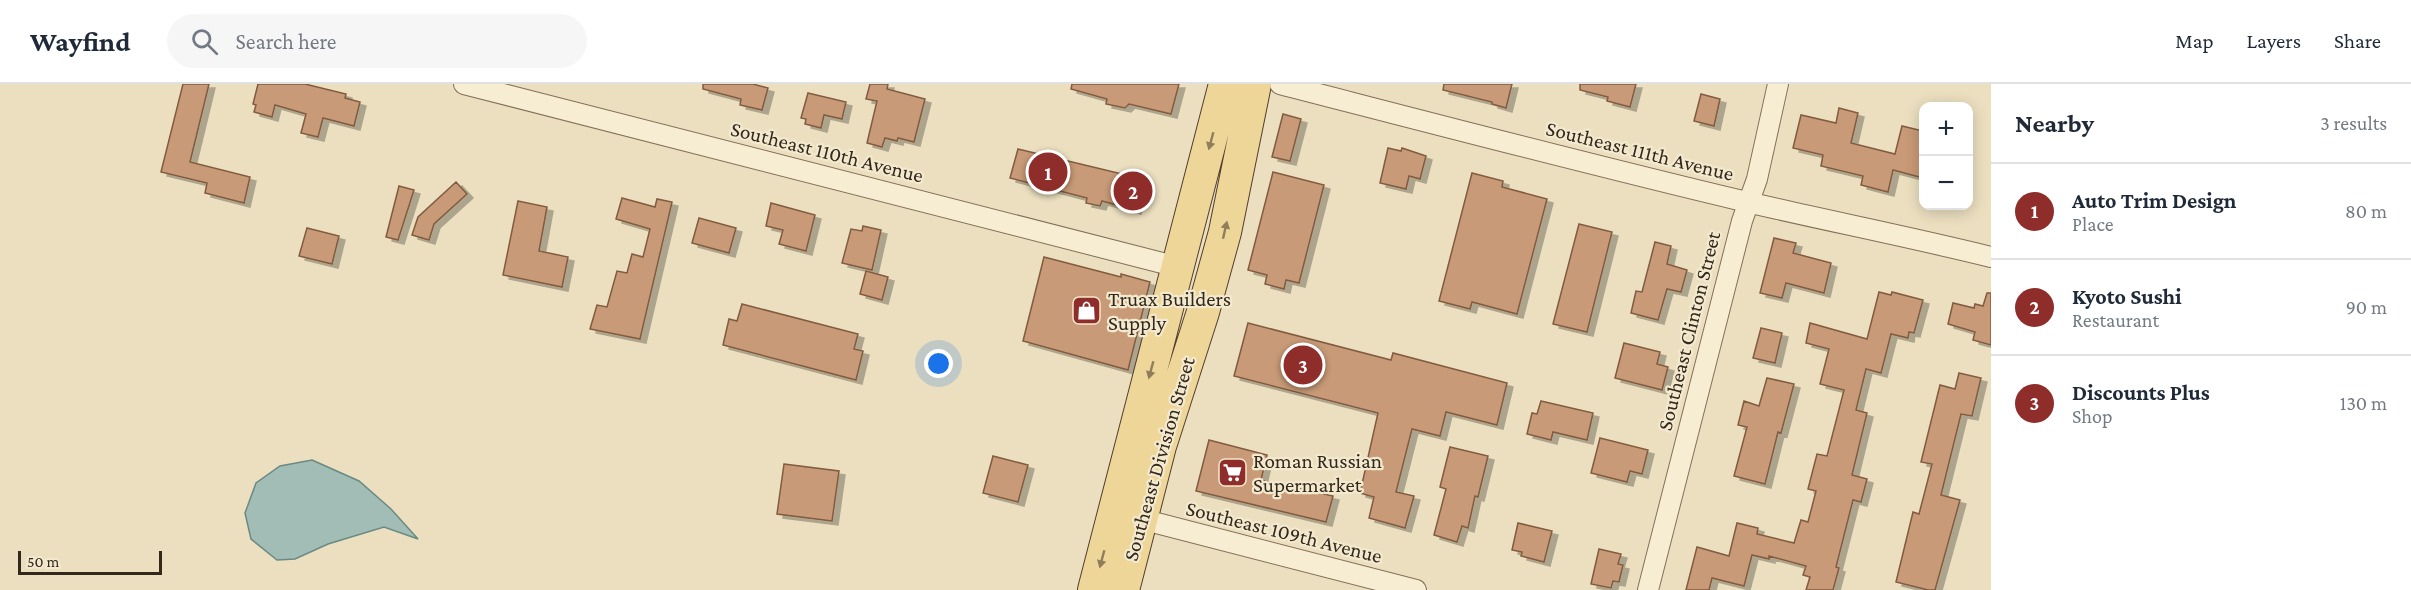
<!DOCTYPE html>
<meta charset="utf-8">
<style>
:root{--surface:#fff;--page:#f6f6f7;--text:#1f2937;--muted:#747a83;--line:#e0e1e3;--accent:#8f2d2b}
body{margin:0;font-family:"Crimson Pro",serif;background:var(--page);color:var(--text)}
.controls{position:absolute;right:18px;top:18px;display:grid;overflow:hidden;border-radius:12px;box-shadow:0 3px 15px #0003}
.controls button{width:54px;height:54px;display:grid;place-items:center;padding:0;border:0;border-bottom:2px solid var(--line);background:var(--surface);color:var(--text);font:30px sans-serif}
.scale{position:absolute;left:18px;bottom:15px;width:144px;box-sizing:border-box;padding-left:6px;border:3px solid #33281c;border-top:0;font-size:16px;line-height:21px;white-space:nowrap;color:#33281c;-webkit-text-stroke:4px #f3e9ce;paint-order:stroke}
.you{position:absolute;left:939px;top:280px;width:21px;height:21px;margin:-15px;border:4px solid #fff;border-radius:50%;background:#1a73e8;box-shadow:0 0 0 9px #1a73e833}
.badge{display:grid;place-items:center;width:39px;height:39px;border-radius:50%;background:var(--accent);color:#fff;font-size:20px;font-weight:700}
.pin{position:absolute;translate:-50% -50%;border:3px solid #fff;box-shadow:0 2px 6px #0006}
.list{margin:0;padding:0;list-style:none}
h2{display:flex;justify-content:space-between;align-items:center;height:78px;margin:0;padding:0 24px;font-size:26px}
h2 small{font-size:20px;font-weight:400;color:var(--muted)}
.list li{display:grid;grid-template-columns:39px 1fr auto;gap:18px;align-items:center;box-sizing:border-box;height:96px;padding:0 24px;border-top:2px solid var(--line)}
.list b{display:block;font-size:22px;white-space:nowrap}
.list p{margin:0;font-size:20px;white-space:nowrap;color:var(--muted)}
.list em{font-size:20px;font-style:normal;color:var(--muted)}
.icon{flex:none;width:33px;height:33px;fill:none;stroke:currentColor;stroke-width:2;stroke-linecap:round;stroke-linejoin:round}
.map{position:relative;flex:none;width:1991px;height:506px;overflow:hidden}
header{display:flex;align-items:center;gap:36px;box-sizing:border-box;height:84px;padding:0 30px;background:var(--surface);border-bottom:2px solid var(--line)}
header strong{font-size:28px}
nav{display:flex;gap:33px;margin-inline-start:auto;font-size:21px}
.search{width:420px;height:54px;background:var(--page);display:flex;align-items:center;gap:15px;box-sizing:border-box;padding:0 21px;border-radius:33px;color:var(--muted);font-size:22px}
main{display:flex}
aside{flex:1;background:var(--surface)}
.map>svg:first-child{display:block}
.water{fill:#a2bdb6;stroke:#6a8a83;stroke-width:1.5}
.building{fill:#c89a77;stroke:#815b3f;stroke-width:1.5;filter:url(#shadow)}
.lines{fill:none;stroke-linecap:round;stroke-linejoin:round}
.street-casing{stroke:#837058;stroke-width:22}
.primary-casing{stroke:#513e2d;stroke-width:34}
.street{stroke:#f7edd2;stroke-width:20}
.primary{stroke:#eed598;stroke-width:32}
.oneway{fill:#907e5a}
.labels{text-anchor:middle;dominant-baseline:central;stroke-width:4.5;stroke-linejoin:round;paint-order:stroke}
.street-label{font-size:21px;fill:#33281c;stroke:#f3e9ce}
.poi-label{font-size:21px;fill:#33281c;stroke:#f3e9ce;text-anchor:start}
</style>
<header>
<strong>Wayfind</strong>
<div class="search"><svg class="icon" aria-label="search" viewBox="0 0 24 24"><circle cx="10" cy="10" r="6"/><path d="M15 15l6 6"/></svg>Search here</div>
<nav><a>Map</a><a>Layers</a><a>Share</a></nav>
</header>
<main>
<div class="map">
<svg width="1991" height="506" viewBox="0 0 1991 506">
<defs>
<filter id="shadow"><feDropShadow dx="6" dy="4" stdDeviation="0" flood-color="#0004"/></filter>
</defs>
<rect width="100%" height="100%" fill="#ebdfbf"/>
<path class="water" d="M312 376 359 397 391 425 418 455 384 443 328 460 295 475 277 476 251 455 245 429 256 399 280 382Z"/>
<path class="building" d="M183 0H209L190 78 250 93 244 119 205 109 207 99 161 88Z
M258 0H305L346 10 345 14 360 18 354 42 323 34 318 53 301 49 306 30 275 21 272 33 254 28 256 21 253 20Z
M703 0H753L768 4 762 26 740 21 741 15 703 5Z
M870 0H888L887 5 925 15 914 58 898 54 897 57 885 54 882 63 867 59 877 17 866 15Z
M1072 0H1179L1171 30 1129 20 1125 24 1106 20 1107 15 1071 5Z
M1444 0H1512L1506 24 1492 20V18L1443 6Z
M1580 0H1636L1630 23 1607 17 1608 13 1580 6Z
M808 9 846 18 842 35 824 31 821 44 805 40 806 35 801 34Z
M1701 10 1720 15 1714 42 1694 37Z
M1839 24 1858 29 1851 59 1895 70 1902 42 1923 47V94L1893 86 1888 108 1861 101 1863 92 1821 82 1823 71 1793 64 1801 31 1836 39Z
M1283 30 1301 35 1290 77 1272 73Z
M1388 64 1401 67 1402 64 1426 72 1420 95 1409 92 1406 105 1380 99Z
M1018 65 1143 95 1135 126 1102 117 1100 122 1086 119 1087 114 1010 94Z
M1273 88 1324 101 1299 199 1286 196 1284 205 1265 200 1267 191 1248 186Z
M1472 89 1503 97 1502 103 1547 115 1517 230 1472 218 1470 225 1439 217Z
M456 98 467 110 434 140 429 156 412 151 418 133Z
M399 102 414 106 398 156 386 153Z
M622 114 655 123 657 115 672 118 640 255 590 245 597 221 607 223 617 187 627 189 632 170 643 173 650 145 616 135Z
M518 117 547 123 539 167 568 173 562 203 503 191Z
M771 119 815 131 806 167 779 160 783 146 766 142Z
M699 134 736 144 729 169 692 159Z
M1579 140 1612 148 1587 248 1553 240Z
M863 142 881 146 872 186 842 179 851 145 862 147Z
M307 144 339 152 332 180 299 172Z
M1774 154 1796 159 1793 169 1831 179 1824 209 1786 199 1782 214 1760 209Z
M1655 158 1671 162 1667 180 1687 186 1681 208 1667 205 1658 236 1631 229 1636 207 1642 208Z
M1044 173 1121 193V190L1150 198 1128 286 1023 257Z
M866 187 888 193 882 216 860 210Z
M1879 208 1891 211 1892 208 1923 216 1914 249 1909 248 1908 254 1891 250 1881 289 1866 285 1856 326 1867 329 1852 391 1867 395 1861 418 1853 416 1836 483 1839 484 1833 506H1806L1810 493 1803 491 1806 482 1769 472V475L1752 471 1744 502 1712 494 1709 506H1686L1697 463 1729 472 1737 439 1758 444 1757 450 1794 459 1801 436 1808 438 1816 407 1808 405 1817 370 1827 372 1844 306 1820 300 1829 265 1806 259 1810 239 1867 255Z
M1987 209H1991V261L1973 256 1975 248 1948 240 1953 219 1974 224 1975 220 1983 222Z
M742 220 858 250 854 265 863 267 856 296 723 261 729 235 737 237Z
M1248 239 1391 276 1393 269 1507 299 1497 341 1446 328 1440 352 1412 345 1396 408 1414 412 1405 444 1369 434 1374 413 1360 409 1378 329 1234 292Z
M1761 244 1782 249 1775 279 1753 274Z
M1624 259 1660 268 1657 280 1668 283 1662 306 1615 294Z
M1959 289 1981 294 1972 332 1961 330 1941 411 1960 416 1935 506H1928L1896 498 1913 428 1919 430 1932 380 1921 378 1940 301 1955 305Z
M1767 294 1794 300 1781 349 1778 348 1765 400 1734 392 1747 343 1738 341 1744 317 1759 322Z
M1541 317 1593 329 1587 356 1553 348 1551 356 1527 350 1532 329 1537 330Z
M1600 354 1648 366 1642 390 1630 387 1627 398 1591 389Z
M1209 356 1267 371 1261 396 1333 412 1326 438 1196 407Z
M1450 363 1488 372 1478 413 1475 412 1468 444 1462 442 1457 458 1434 451 1446 405 1440 403Z
M993 372 1028 381 1018 418 983 409Z
M784 380 839 387 832 437 777 430Z
M1518 439 1552 447 1544 478 1521 472 1522 468 1512 466Z
M1599 465 1621 470 1618 480 1623 481 1619 498 1613 497 1611 504 1591 500Z"/>
<g class="lines">
<defs>
<path id="street" d="M464 0 1178 183
M1280 0C1435 40 1591 81 1747 118 1828 137 1910 153 1991 173
M1141 435 1416 506
M1648 506 1742 137 1757 95 1778 0"/>
<path id="primary" d="M1094 506 1225 0
M1123 506 1160 362 1203 228 1225 148 1255 0"/>
</defs>
<use href="#street" class="street-casing"/>
<use href="#primary" class="primary-casing"/>
<use href="#street" class="street"/>
<use href="#primary" class="primary"/>
</g>
<defs><path id="oneway-solid" d="M-6-.8H1V-3.2L6.5 0L1 3.2V.8H-6Z" transform="scale(1.5)"/></defs>
<g class="oneway">
<use href="#oneway-solid" transform="translate(1211 57) rotate(105)"/>
<use href="#oneway-solid" transform="translate(1225 146) rotate(-77)"/>
<use href="#oneway-solid" transform="translate(1151 286) rotate(105)"/>
<use href="#oneway-solid" transform="translate(1102 475) rotate(105)"/>
</g>
<defs>
<symbol id="shop-square" viewBox="-11 -11 22 22"><rect x="-9" y="-9" width="18" height="18" rx="4" fill="#8f2d2b" stroke="#f3e9ce"/><path d="M-5-2.5h2.3a2.7 3.5 0 0 1 5.4 0H5L5.5 6h-11ZM-1.5-2.5h3a1.5 2.3 0 0 0-3 0Z" fill="#fff"/></symbol>
<symbol id="supermarket-square" viewBox="-11 -11 22 22"><rect x="-9" y="-9" width="18" height="18" rx="4" fill="#8f2d2b" stroke="#f3e9ce"/><path d="M-6-5.5h2.5l.6 2H6L4.5 2H-2.5L-4.4-4H-6ZM-1.5 3.2a1.3 1.3 0 1 0 .1 0ZM3 3.2a1.3 1.3 0 1 0 .1 0Z" fill="#fff"/></symbol>
</defs>
<g fill-rule="evenodd">
<use href="#shop-square" x="1070" y="210" width="33" height="33"/>
<use href="#supermarket-square" x="1216" y="372" width="33" height="33"/>
</g>
<g class="labels">
<g class="street-label">
<text transform="translate(1640 67) rotate(14)">Southeast 111th Avenue</text>
<text transform="translate(827 68) rotate(14)">Southeast 110th Avenue</text>
<text transform="translate(1689 247) rotate(-76)">Southeast Clinton Street</text>
<text transform="translate(1159 375) rotate(-74)">Southeast Division Street</text>
<text transform="translate(1284 448) rotate(14)">Southeast 109th Avenue</text>
</g>
<g class="poi-label">
<text x="1108" y="215">Truax Builders<tspan x="1108" dy="24">Supply</tspan></text>
<text x="1253" y="377">Roman Russian<tspan x="1253" dy="24">Supermarket</tspan></text>
</g>
</g>
</svg>
<div class="controls">
<button>+</button>
<button>−</button>
</div>
<div class="scale">50 m</div>
<div class="you"></div>
<div class="pin badge" style="left:1048px;top:88px">1</div>
<div class="pin badge" style="left:1133px;top:107px">2</div>
<div class="pin badge" style="left:1303px;top:281px">3</div>
</div>
<aside>
<h2>Nearby<small>3 results</small></h2>
<ul class="list">
<li><span class="badge">1</span><div><b>Auto Trim Design</b><p>Place</p></div><em>80 m</em></li>
<li><span class="badge">2</span><div><b>Kyoto Sushi</b><p>Restaurant</p></div><em>90 m</em></li>
<li><span class="badge">3</span><div><b>Discounts Plus</b><p>Shop</p></div><em>130 m</em></li>
</ul>
</aside>
</main>
